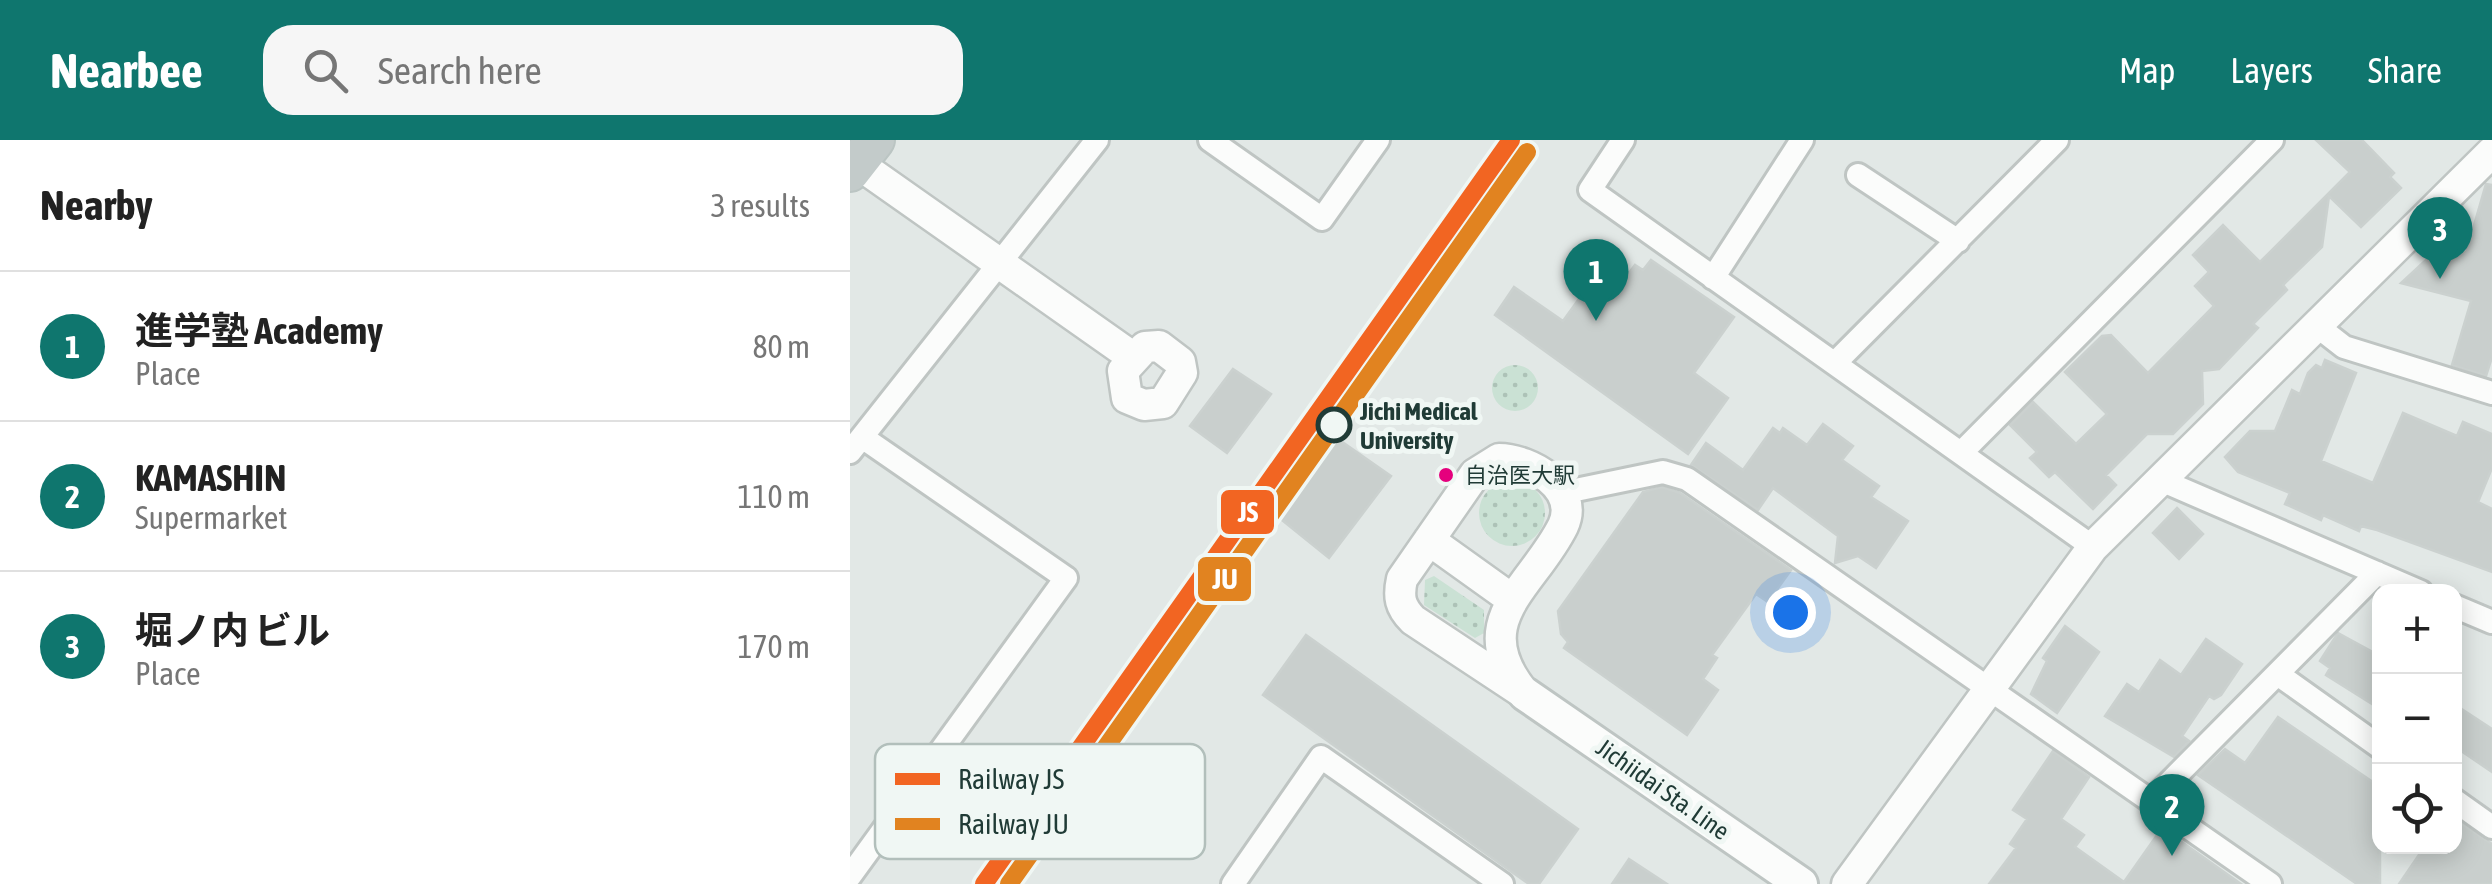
<!DOCTYPE html>
<meta charset="utf-8">
<style>
:root{--surface:#fff;--page:#f6f6f6;--text:#222;--muted:#767676;--line:#e0e0e0;--accent:#0f766e}
body{margin:0;font-family:"Asap Condensed","Noto Sans JP",sans-serif;background:var(--page);color:var(--text)}
.controls{position:absolute;right:30px;bottom:30px;display:grid;overflow:hidden;border-radius:20px;box-shadow:0 5px 25px #0003}
.controls button{width:90px;height:90px;display:grid;place-items:center;padding:0;border:0;border-bottom:2px solid var(--line);background:var(--surface);color:var(--text);font:50px sans-serif}
.you{position:absolute;left:940px;top:472px;width:35px;height:35px;margin:-25px;border:8px solid #fff;border-radius:50%;background:#1a73e8;box-shadow:0 0 0 15px #1a73e833}
.badge{display:grid;place-items:center;width:65px;height:65px;border-radius:50%;background:var(--accent);color:#fff;font-size:32px;font-weight:700}
.pin{position:absolute;translate:-50% -82px;filter:drop-shadow(0 2px 5px #0008)}
.pin::after{content:'';position:absolute;top:52px;width:35px;height:30px;background:inherit;clip-path:polygon(0 0,100% 0,50% 100%)}
.list{margin:0;padding:0;list-style:none}
h2{display:flex;justify-content:space-between;align-items:center;height:130px;margin:0;padding:0 40px;font-size:42px}
h2 small{font-size:32px;font-weight:400;color:var(--muted)}
.list li{display:grid;grid-template-columns:65px 1fr auto;gap:30px;align-items:center;box-sizing:border-box;height:150px;padding:0 40px;border-top:2px solid var(--line)}
.list b{display:block;font-size:38px;white-space:nowrap}
.list p{margin:0;font-size:32px;white-space:nowrap;color:var(--muted)}
.list em{font-size:32px;font-style:normal;color:var(--muted)}
.icon{flex:none;width:55px;height:55px;fill:none;stroke:currentColor;stroke-width:2;stroke-linecap:round;stroke-linejoin:round}
.map{position:relative;flex:none;width:1642px;height:744px;overflow:hidden}
header{display:flex;align-items:center;gap:60px;box-sizing:border-box;height:140px;padding:0 50px;background:var(--accent);color:#fff}
header strong{font-size:48px}
nav{display:flex;gap:55px;margin-inline-start:auto;font-size:35px}
.search{width:700px;height:90px;background:var(--page);display:flex;align-items:center;gap:25px;box-sizing:border-box;padding:0 35px;border-radius:30px;color:var(--muted);font-size:38px}
main{display:flex}
aside{flex:1;background:var(--surface)}
.map>svg:first-child{display:block}
.green{fill:url(#green-dots)}
.building{fill:#c9cfcd;stroke:#cbd1cf;stroke-width:2.5}
.lines{fill:none;stroke-linecap:round;stroke-linejoin:round}
.minor-casing{stroke:#bfc5c3;stroke-width:28}
.tertiary-casing{stroke:#bfc5c3;stroke-width:35}
.secondary-casing{stroke:#bec5c3;stroke-width:38}
.trunk-casing{stroke:#bbc5c3;stroke-width:42}
.minor{stroke:#fbfcfb;stroke-width:22}
.tertiary{stroke:#fbfcfb;stroke-width:30}
.secondary{stroke:#fbfcfb;stroke-width:32}
.trunk{stroke:#c3cbca;stroke-width:38}
.rail-1-casing{stroke:#f0f7f4;stroke-width:25}
.rail-2-casing{stroke:#f0f7f4;stroke-width:25}
.rail-1{stroke:#f26522;stroke-width:18}
.rail-2{stroke:#e18320;stroke-width:18}
.stop-dot{fill:#f0f7f4;stroke:#203b36;stroke-width:5}
.bus-dot{fill:#e5007d;stroke:#f0f7f4;stroke-width:4}
.labels{text-anchor:middle;dominant-baseline:central;stroke-width:10;stroke-linejoin:round;paint-order:stroke}
.bus-label{font-size:22px;fill:#203b36;stroke:#f0f7f4;text-anchor:start}
.stop-label{font-size:25px;font-weight:bold;fill:#203b36;stroke:#f0f7f4;text-anchor:start}
.street-label{font-size:25px;fill:#203b36;stroke:#f0f7f4}
.key{fill:#f0f7f4;stroke:#b2bfbb;stroke-width:2.5}
.key-label{font-size:28px;fill:#203b36}
.line-badge{stroke:#f0f7f4;stroke-width:4}
.badge-label{font-size:28px;text-anchor:middle;font-weight:bold;fill:#fff}
</style>
<header>
<strong>Nearbee</strong>
<div class="search"><svg class="icon" aria-label="search" viewBox="0 0 24 24"><circle cx="10" cy="10" r="6"/><path d="M15 15l6 6"/></svg>Search here</div>
<nav><a>Map</a><a>Layers</a><a>Share</a></nav>
</header>
<main>
<aside>
<h2>Nearby<small>3 results</small></h2>
<ul class="list">
<li><span class="badge">1</span><div><b>進学塾 Academy</b><p>Place</p></div><em>80 m</em></li>
<li><span class="badge">2</span><div><b>KAMASHIN</b><p>Supermarket</p></div><em>110 m</em></li>
<li><span class="badge">3</span><div><b>堀ノ内 ビル</b><p>Place</p></div><em>170 m</em></li>
</ul>
</aside>
<div class="map">
<svg width="1642" height="744" viewBox="0 0 1642 744">
<defs>
<pattern id="green-dots" width="8" height="8" patternUnits="userSpaceOnUse" patternTransform="scale(2.5)"><rect width="8" height="8" fill="#cae1d4"/><path d="M2 2h.1M6 6h.1" fill="none" stroke="#adc2b7" stroke-width="1.8" stroke-linecap="round"/></pattern>
</defs>
<rect width="100%" height="100%" fill="#e2e8e6"/>
<path class="green" d="M642 248a23 23 0 1 1 46 0a23 23 0 1 1-46 0Z
M629 373a33 33 0 1 1 66 0a33 33 0 1 1-66 0Z
M584 436 634 470V493L625 498 574 465 575 440Z"/>
<path class="building" d="M1466 0H1512L1544 33 1540 37 1551 48 1511 87 1479 56 1472 107 1433 145 1437 150 1403 184 1408 188 1369 229 1352 231 1353 264 1323 294H1297L1256 335 1266 345 1243 369 1205 332 1199 337 1180 318 1187 312 1160 285 1183 262 1226 304 1257 274 1215 232 1252 196 1261 195 1298 233 1364 166 1345 146 1359 132 1343 115 1373 85 1410 122 1500 32Z
M1636 44 1642 45V217L1636 236 1602 225 1621 161 1551 143 1590 107 1616 113Z
M801 120 884 177 844 233 878 258 838 314 645 175 664 147 713 181 744 138 764 153 785 125 793 130Z
M1475 220 1506 233 1471 321 1523 343 1553 273 1607 296 1613 282 1642 294V328L1628 362 1642 369V432L1527 390 1511 386 1509 391 1473 375 1471 380 1435 364 1440 353 1388 332 1375 317 1400 291H1425L1442 250 1450 254 1458 233 1466 225 1472 228Z
M383 229 421 254 377 313 340 286Z
M973 284 1003 306 992 320 1029 346 1021 357 1058 381 1026 428 1008 416 985 423 988 396 923 348 908 370 841 325 856 303 893 330 923 288 930 293 933 288 957 305Z
M478 292 541 336 479 418 422 372Z
M812 347 830 353 941 430 918 462 906 454 862 515 867 518 853 539 868 550 837 595 714 508 718 502 711 494 708 471 793 352Z
M1327 368 1353 394 1329 419 1303 393Z
M1215 486 1249 512 1207 573 1181 554 1197 521 1193 518Z
M1488 493 1530 516V569L1476 535 1480 528 1470 521Z
M456 495 728 689 689 744H679L413 555Z
M1356 499 1392 524 1371 555 1364 559 1359 556 1332 596 1339 601 1324 617 1255 576 1277 544 1289 552 1310 520 1331 535Z
M1604 564 1642 589V632L1604 606Z
M1428 577 1530 647V744H1507L1348 635 1375 609 1395 623Z
M1203 611 1239 637 1211 679 1234 695 1225 707 1274 742 1312 688 1391 744H1139L1166 708 1160 704 1177 679 1163 670Z
M1612 684 1642 704V744H1549L1575 706H1604V694Z
M779 719 817 744H762Z"/>
<g class="lines">
<defs>
<path id="minor" d="M360 0 472 79 528 0
M773 0 740 50 1243 407
M1008 35 1108 101
M863 138 952 0
M1467 186 1494 207 1642 253
M985 223 1207 0
M1113 311 1422 0
M0 312 247 0
M1313 341 1571 452
M711 353 813 332 837 339 1420 744
M1604 466 1642 482
M1429 535 1530 607
M1302 660 1527 433
M1604 660 1642 687
M0 736 216 438 12 297
M383 744 471 617 652 744"/>
<path id="tertiary" d="M7 23 284 218
M309 206 330 222 332 233 313 263 294 265 277 258 273 231 295 207Z
M649 319C679 319 731 348 713 386 683 447 614 481 675 554L563 480C550 467 548 457 552 439L625 334Z
M579 400 660 458
M997 744 1243 407 1642 12"/>
<path id="secondary" d="M675 554 951 744"/>
<path id="trunk" d="M0 32 25 0"/>
</defs>
<use href="#minor" class="minor-casing"/>
<use href="#tertiary" class="tertiary-casing"/>
<use href="#secondary" class="secondary-casing"/>
<use href="#trunk" class="trunk-casing"/>
<use href="#minor" class="minor"/>
<use href="#tertiary" class="tertiary"/>
<use href="#secondary" class="secondary"/>
<use href="#trunk" class="trunk"/>
<defs>
<path id="rail-1" d="M134 744 661 0"/>
<path id="rail-2" d="M159 744 677 12"/>
</defs>
<use href="#rail-1" class="rail-1-casing"/>
<use href="#rail-2" class="rail-2-casing"/>
<use href="#rail-1" class="rail-1"/>
<use href="#rail-2" class="rail-2"/>
</g>
<circle class="stop-dot" cx="484" cy="285" r="16"/>
<circle class="bus-dot" cx="596" cy="335" r="9"/>
<g class="labels">
<g class="bus-label">
<text x="615" y="335">自治医大駅</text>
</g>
<g class="stop-label">
<text x="510" y="271">Jichi Medical<tspan x="510" dy="29">University</tspan></text>
</g>
<g class="street-label">
<text transform="translate(813 649) rotate(35)">Jichiidai Sta. Line</text>
</g>
</g>
<rect x="25" y="604" width="330" height="115" rx="15" class="key"/>
<rect x="45" y="633" width="45" height="12" fill="#f26522"/>
<rect x="45" y="678" width="45" height="12" fill="#e18320"/>
<g class="key-label">
<text x="108" y="649">Railway JS</text>
<text x="108" y="694">Railway JU</text>
</g>
<g class="line-badge">
<rect x="369" y="348" width="57" height="48" rx="10" fill="#f26522"/>
<rect x="346" y="415" width="57" height="48" rx="10" fill="#e18320"/>
</g>
<g class="badge-label">
<text x="398" y="382">JS</text>
<text x="375" y="449">JU</text>
</g>
</svg>
<div class="controls">
<button>+</button>
<button>−</button>
<button><svg class="icon" aria-label="locate" viewBox="0 0 24 24"><circle cx="12" cy="12" r="6"/><path d="M12 2v4M12 18v4M2 12h4M18 12h4"/></svg></button>
</div>
<div class="you"></div>
<div class="pin badge" style="left:746px;top:181px">1</div>
<div class="pin badge" style="left:1322px;top:716px">2</div>
<div class="pin badge" style="left:1590px;top:139px">3</div>
</div>
</main>
